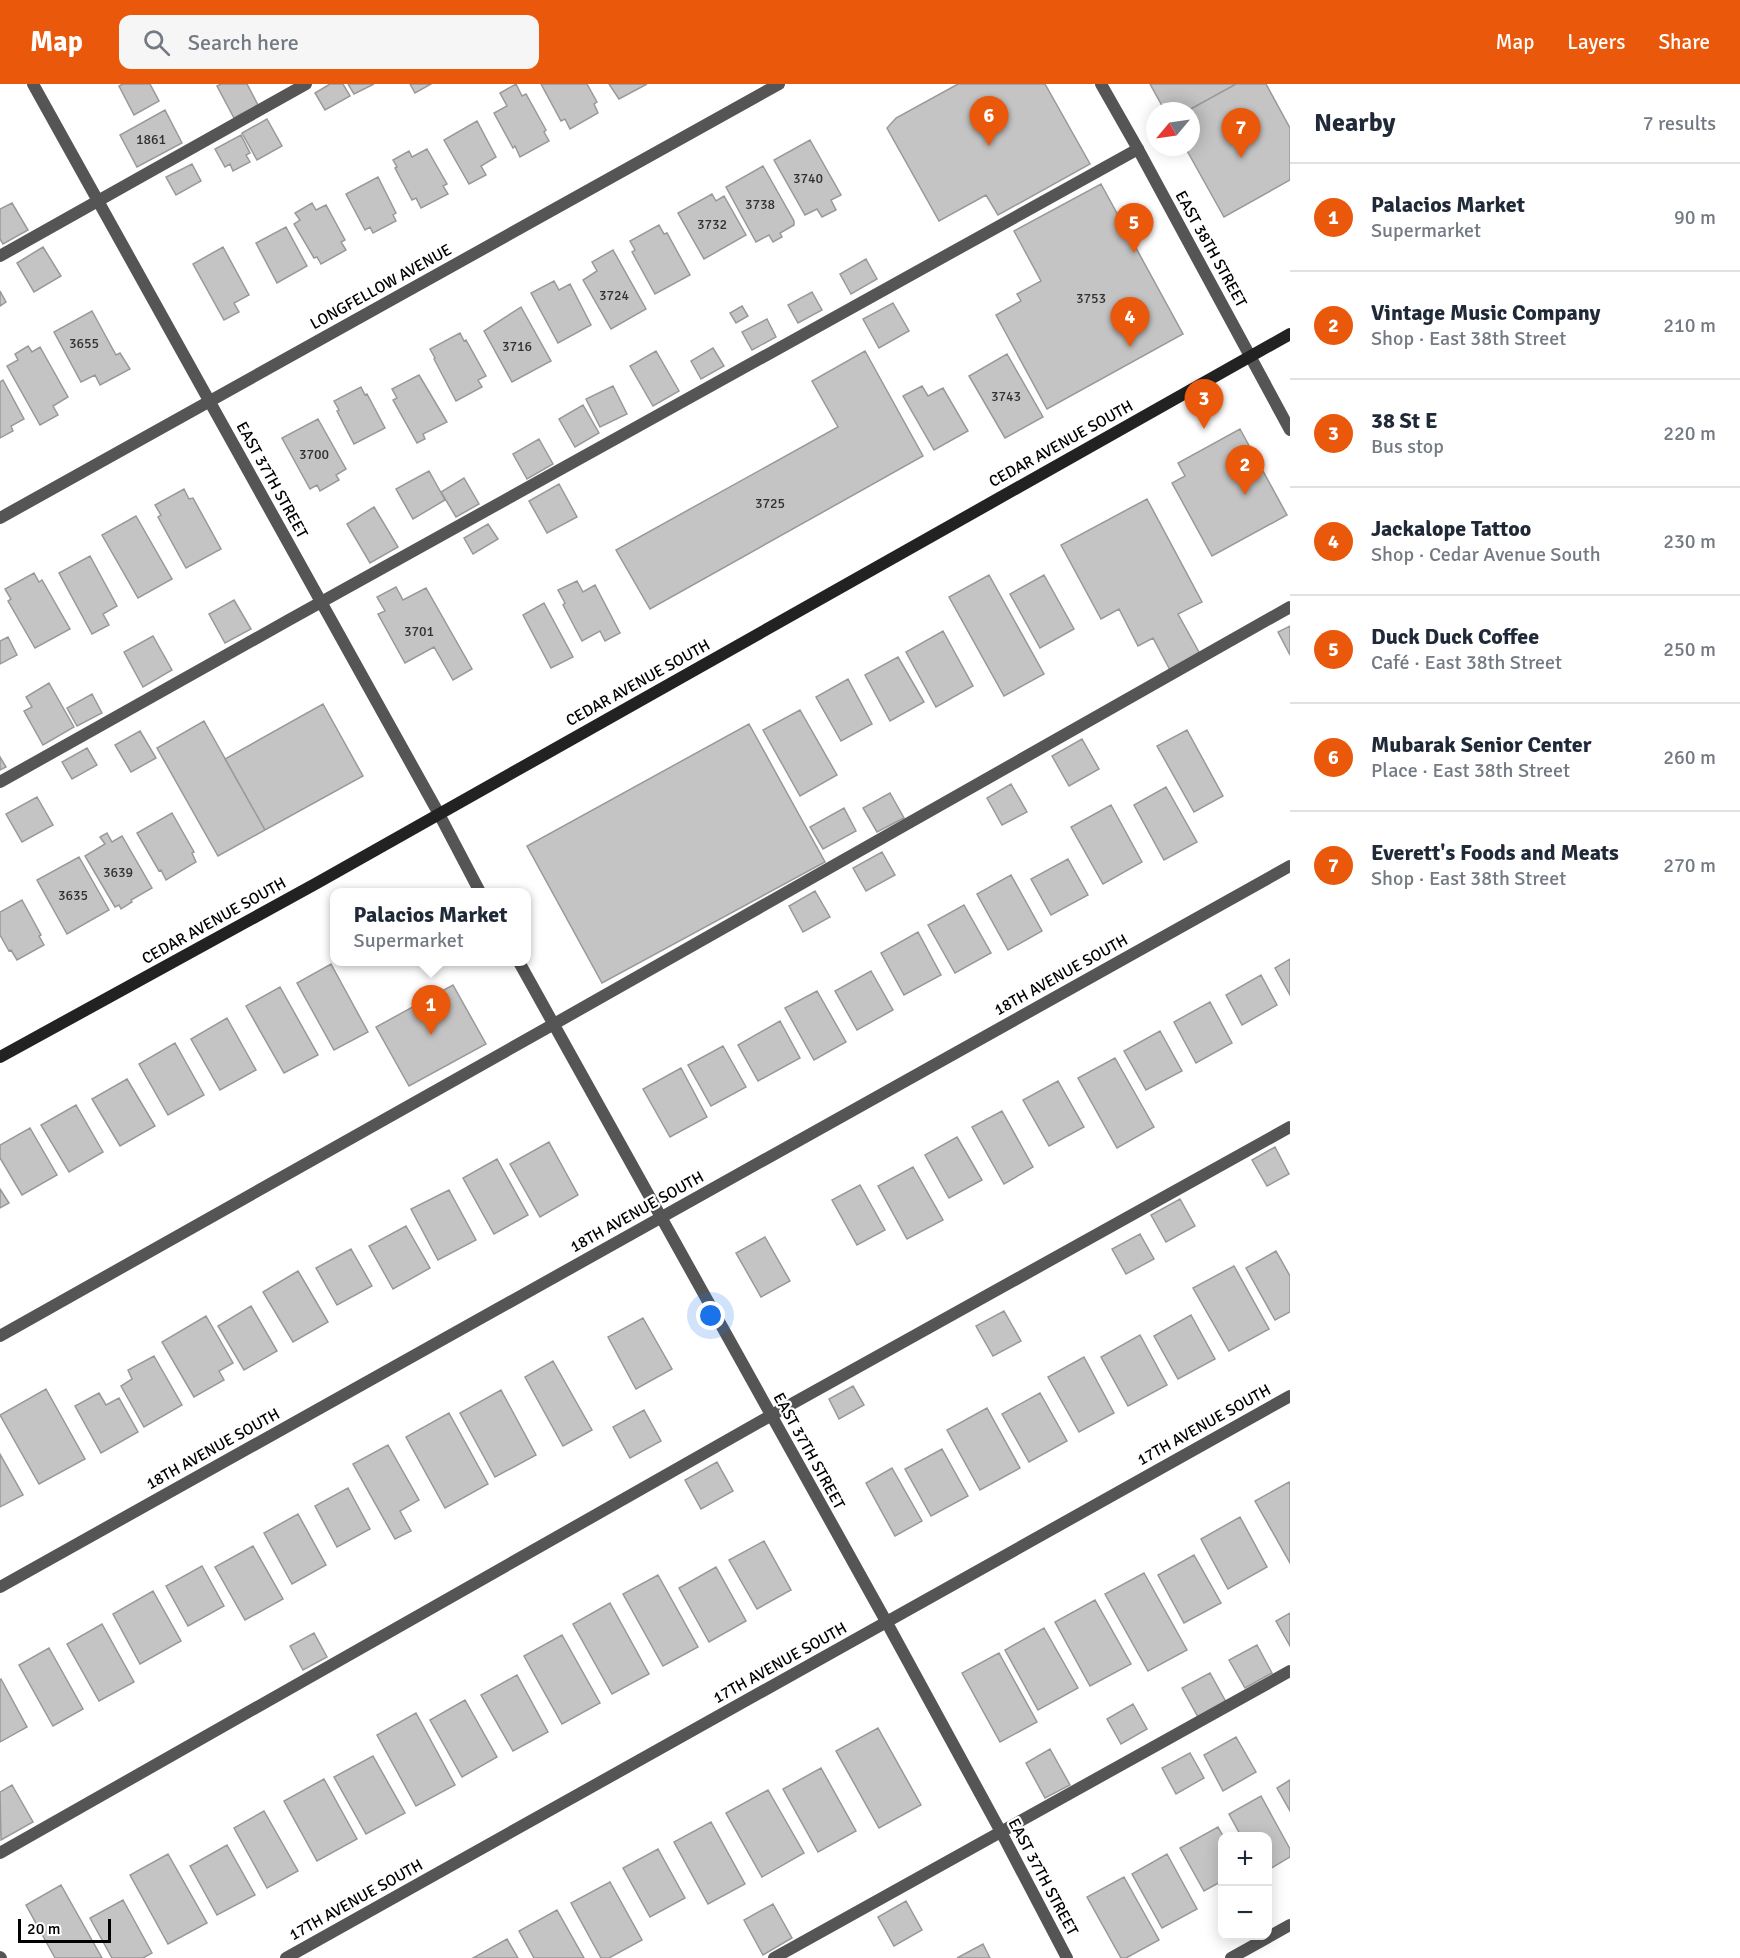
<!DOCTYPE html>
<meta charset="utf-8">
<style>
:root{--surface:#fff;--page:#f6f6f7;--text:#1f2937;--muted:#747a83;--line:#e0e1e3;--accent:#ea580c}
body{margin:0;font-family:Signika,sans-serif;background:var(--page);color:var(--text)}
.controls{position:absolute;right:18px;bottom:18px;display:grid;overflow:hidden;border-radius:12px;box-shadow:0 3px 15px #0003}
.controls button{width:54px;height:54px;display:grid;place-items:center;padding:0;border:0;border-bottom:2px solid var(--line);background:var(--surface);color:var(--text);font:30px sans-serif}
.compass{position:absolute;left:1146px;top:18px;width:54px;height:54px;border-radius:50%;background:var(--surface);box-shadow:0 3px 15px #0003;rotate:241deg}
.scale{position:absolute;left:18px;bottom:15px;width:93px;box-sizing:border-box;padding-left:6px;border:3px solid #000;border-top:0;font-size:16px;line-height:21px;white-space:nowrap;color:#000;-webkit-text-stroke:4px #fff;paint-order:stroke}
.you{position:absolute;left:711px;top:1232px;width:21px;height:21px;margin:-15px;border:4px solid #fff;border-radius:50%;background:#1a73e8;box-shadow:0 0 0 9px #1a73e833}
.badge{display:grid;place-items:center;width:39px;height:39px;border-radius:50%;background:var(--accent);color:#fff;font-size:20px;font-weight:700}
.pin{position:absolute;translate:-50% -50px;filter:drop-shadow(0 2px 3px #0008)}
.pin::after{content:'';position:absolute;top:32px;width:21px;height:18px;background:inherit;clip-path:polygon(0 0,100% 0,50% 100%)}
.popup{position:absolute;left:330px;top:804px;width:201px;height:78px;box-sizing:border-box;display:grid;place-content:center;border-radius:12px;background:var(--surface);filter:drop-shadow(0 2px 4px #0005);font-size:20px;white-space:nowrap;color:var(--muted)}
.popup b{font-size:22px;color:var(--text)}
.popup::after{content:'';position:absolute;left:50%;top:100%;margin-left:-12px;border:12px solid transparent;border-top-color:var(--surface)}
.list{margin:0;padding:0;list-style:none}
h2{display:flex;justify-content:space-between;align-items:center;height:78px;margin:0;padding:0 24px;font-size:26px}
h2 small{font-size:20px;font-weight:400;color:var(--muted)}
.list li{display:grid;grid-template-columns:39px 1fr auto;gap:18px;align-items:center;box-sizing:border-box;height:108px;padding:0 24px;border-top:2px solid var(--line)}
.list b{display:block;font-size:22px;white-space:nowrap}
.list p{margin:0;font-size:20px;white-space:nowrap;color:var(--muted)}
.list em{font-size:20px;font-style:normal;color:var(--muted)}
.icon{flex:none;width:33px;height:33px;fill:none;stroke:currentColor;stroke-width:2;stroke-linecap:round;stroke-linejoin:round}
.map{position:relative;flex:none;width:1290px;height:1874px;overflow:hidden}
header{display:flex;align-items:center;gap:36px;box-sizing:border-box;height:84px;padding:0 30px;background:var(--accent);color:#fff}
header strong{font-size:28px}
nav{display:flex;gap:33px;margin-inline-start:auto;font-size:21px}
.search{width:420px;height:54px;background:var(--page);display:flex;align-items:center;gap:15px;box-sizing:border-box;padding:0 21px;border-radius:12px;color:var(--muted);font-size:22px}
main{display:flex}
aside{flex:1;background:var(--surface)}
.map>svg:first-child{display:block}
.building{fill:#c4c4c4;stroke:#999;stroke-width:1.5}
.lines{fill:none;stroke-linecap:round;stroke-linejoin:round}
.service{stroke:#555;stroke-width:12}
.minor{stroke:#555;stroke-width:12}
.tertiary{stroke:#555;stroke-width:12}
.secondary{stroke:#222;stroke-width:12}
.labels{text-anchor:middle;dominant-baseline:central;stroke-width:4.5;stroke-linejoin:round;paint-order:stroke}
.number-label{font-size:14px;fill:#313131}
.street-label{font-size:16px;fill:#000;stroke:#fff}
</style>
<header>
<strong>Map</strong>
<div class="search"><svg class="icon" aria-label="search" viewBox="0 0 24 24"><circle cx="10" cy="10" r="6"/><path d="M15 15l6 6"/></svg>Search here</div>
<nav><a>Map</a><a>Layers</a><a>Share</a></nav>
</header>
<main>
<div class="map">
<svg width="1290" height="1874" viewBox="0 0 1290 1874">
<rect width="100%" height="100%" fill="#fff"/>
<path class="building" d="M123 0H150L159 17 134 31 119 2Z
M221 0H247L258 21 234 34 217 2Z
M330 0H343L350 12 325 26 315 9Z
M348 0H374L354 10Z
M410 0H431L415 9Z
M516 0 522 12 526 10 546 46 544 48 549 57 520 73 515 62 513 64 494 29 507 22 500 9Z
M541 0H587L597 18 594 20 598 29 570 45 565 35 561 37Z
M609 0H647L619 15Z
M958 0H1045L1090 80 998 131 986 111 939 137 887 44 896 34Z
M1150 0H1236L1187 27H1165Z
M1236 0H1266L1290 44V96L1224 133 1185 63H1191V27H1187Z
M165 26 182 59 137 83 120 51Z
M267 35 282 62 257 76 242 49Z
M477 37 496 73 481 82 486 91 469 100 444 56Z
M241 51 250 69 246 71 250 78 233 87 230 80 225 83 215 65Z
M810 56 841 111 831 116 836 126 822 133 817 125 805 131 774 76Z
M427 65 447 100 443 102 448 110 421 124 416 114 412 116 395 84 397 83 393 76 409 67 412 73Z
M192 80 201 97 176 111 166 93Z
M763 82 794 137V141L780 149 782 153 773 158 769 151 756 158 726 103Z
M378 93 396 129 393 131 396 137 373 149 370 143 365 146 346 110Z
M1101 100 1183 250 1047 325 996 231 1021 217 1017 210 1041 197 1014 147Z
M712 110 716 117 724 112 746 151 704 175 678 129Z
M12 119 28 146 3 160 0 155V125Z
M312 119 316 126 326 121 345 156 341 158 346 166 321 180 317 173 314 174 294 140 300 136 295 129Z
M659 141 664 150 667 149 690 191 655 210 632 168 635 166 630 157Z
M286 143 307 182 277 199 256 159Z
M43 163 61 192 34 208 17 179Z
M223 163 249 211 234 219 239 228 224 236 193 180Z
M613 166 646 225 611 245 583 196 597 187 592 178Z
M866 175 877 195 851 210 840 190Z
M554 197 559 206 570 200 591 241 558 259 531 209Z
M0 207 6 218 0 222Z
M812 208 822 226 798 239 788 221Z
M893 219 909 247 879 264 863 235Z
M742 222 748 232 736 239 730 229Z
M521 223 551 277 512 298 484 247Z
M92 227 116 271 120 269 130 285 100 301 95 291 81 298 54 248Z
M767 235 776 253 752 266 742 248Z
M460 249 464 257 466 256 486 292 478 296 482 303 456 317 434 275 435 274 430 265Z
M28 262 32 268 40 263 68 313 53 322 58 331 40 341 7 282 18 276 15 270Z
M713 264 724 282 701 295 691 277Z
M656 267 679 307 653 322 630 282Z
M865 267 923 372 650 525 616 466 838 343 812 297Z
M1007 270 1043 333 1005 354 969 292Z
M419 291 447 338 423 350 425 355 417 359 393 316 397 314 392 305Z
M3 296 24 335 11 342 13 347 0 354V298Z
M613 302 627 330 600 343 586 315Z
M922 302 928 312 943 304 968 347 934 366 903 312Z
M361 303 365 311 367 310 385 344 354 360 337 327 339 326 334 317Z
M583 321 599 349 575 363 559 335Z
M318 335 346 385 336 391 339 396 320 407 317 401 310 405 282 354Z
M1240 345 1287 431 1212 472 1172 399 1185 392 1178 379Z
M539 355 553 380 527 395 513 370Z
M429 387 445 416 413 435 396 405Z
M464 394 479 420 456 433 441 408Z
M559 400 577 433 547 449 529 417Z
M184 405 189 415 193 414 221 465 186 484 158 433 161 431 155 421Z
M1147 415 1202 518 1178 530 1200 570 1170 586 1153 554 1138 562 1119 525 1101 535 1061 461Z
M374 423 398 463 370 479 347 440Z
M136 432 172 495 138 514 102 451Z
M488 440 498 455 473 470 464 454Z
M90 472 117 522 103 530 109 541 92 550 59 489Z
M34 489 39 498 42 496 70 545 35 564 8 517 11 515 5 505Z
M989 491 1044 590 1004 612 949 513Z
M1044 491 1074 545 1040 564 1010 510Z
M577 497 583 508 595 501 620 549 605 557 600 547 582 557 563 521 565 519 558 506Z
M396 503 403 516 426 504 472 585 453 596 434 563 405 579 378 530 385 527 377 513Z
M234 516 251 545 225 559 209 530Z
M544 519 573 573 551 584 523 531Z
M1290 542V571L1278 548Z
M943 547 973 602 936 623 906 568Z
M153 552 172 586 143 603 124 568Z
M8 553 17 571 0 580V557Z
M898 573 924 618 890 637 865 591Z
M848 595 872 640 841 657 816 613Z
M49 599 74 643 43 661 24 627 32 623 26 613Z
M92 610 102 629 77 642 67 624Z
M323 620 363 692 265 746 225 675Z
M800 626 837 691 800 712 763 646Z
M204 637 265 746 218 772 157 664Z
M749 640 825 778 602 899 527 762Z
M1187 646 1223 712 1194 728 1157 662Z
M140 647 156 674 131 688 115 661Z
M1082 655 1099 685 1069 702 1052 672Z
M87 664 97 681 72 695 62 678Z
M0 673 6 683 0 686Z
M1011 700 1027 728 1002 741 987 714Z
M1166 703 1197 758 1164 776 1134 721Z
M890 709 904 734 877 748 863 724Z
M37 713 53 741 22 758 6 730Z
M1111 721 1142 778 1103 800 1071 743Z
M844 724 856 747 823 765 810 743Z
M172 729 194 768 192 769 196 778 166 796 161 786 159 787 137 749Z
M107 749 112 758 122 752 152 804 131 816 132 818 121 825 119 821 115 823 85 772 105 760 100 753Z
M882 768 895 791 866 807 853 784Z
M79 773 109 826 67 850 37 796Z
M1068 775 1088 811 1051 831 1031 795Z
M1011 791 1042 847 1008 866 977 810Z
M815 807 830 833 803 848 789 822Z
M22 816 41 851 39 852 44 861 17 876 11 866 9 867 0 851V828Z
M964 821 991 869 955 889 928 841Z
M918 848 941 891 904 911 881 869Z
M1290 875V911L1275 884Z
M331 880 368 948 334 966 297 899Z
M871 887 893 926 857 946 835 907Z
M1261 891 1277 921 1242 941 1226 911Z
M453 901 486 960 409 1002 376 943Z
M280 903 318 971 284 989 246 922Z
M817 907 846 958 814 976 785 924Z
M1210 918 1232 959 1196 979 1174 938Z
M227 934 256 986 220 1006 191 955Z
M780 937 800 974 758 997 738 961Z
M1160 947 1182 987 1146 1006 1124 967Z
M175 959 204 1011 168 1031 139 980Z
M723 962 746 1003 711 1022 688 981Z
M1115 974 1154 1043 1117 1064 1078 994Z
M681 984 707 1033 670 1053 643 1005Z
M127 995 155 1042 120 1062 92 1015Z
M1058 997 1084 1043 1049 1062 1023 1016Z
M76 1021 103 1068 69 1088 41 1041Z
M1002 1027 1033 1083 1004 1100 972 1043Z
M30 1044 57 1091 22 1111 0 1074V1061Z
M957 1053 982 1096 949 1114 925 1071Z
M549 1058 578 1111 540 1133 510 1080Z
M1275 1063 1289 1090 1267 1102 1252 1076Z
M497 1075 528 1131 494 1150 463 1094Z
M913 1083 943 1136 907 1155 878 1102Z
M860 1101 885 1146 857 1161 832 1116Z
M0 1105 9 1119 0 1124Z
M449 1106 476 1156 438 1176 411 1125Z
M1180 1115 1195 1142 1166 1158 1151 1131Z
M406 1142 430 1184 393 1205 369 1162Z
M1140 1150 1154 1175 1126 1190 1112 1165Z
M765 1153 790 1197 761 1213 736 1169Z
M351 1165 372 1202 337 1221 316 1184Z
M1276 1167 1290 1192V1228L1275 1236 1246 1184Z
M1234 1182 1269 1245 1229 1267 1193 1204Z
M298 1187 328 1238 293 1258 263 1208Z
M251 1222 277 1267 244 1286 218 1242Z
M1004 1227 1021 1257 993 1272 976 1242Z
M1191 1231 1215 1275 1178 1295 1154 1252Z
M206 1232 233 1279 219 1287 224 1296 194 1313 162 1258Z
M643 1234 672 1285 636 1305 608 1253Z
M1140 1251 1167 1301 1128 1322 1101 1273Z
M154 1272 182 1321 144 1343 121 1302 132 1295 128 1286Z
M1084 1273 1114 1329 1079 1348 1048 1293Z
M553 1277 592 1346 563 1362 525 1293Z
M853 1302 864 1321 839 1335 829 1315Z
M46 1305 85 1375 39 1400 0 1331Z
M501 1306 536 1371 495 1393 460 1329Z
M99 1309 106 1321 119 1314 138 1348 101 1369 75 1322Z
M1040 1309 1067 1357 1029 1378 1002 1330Z
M987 1324 1020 1384 980 1406 947 1346Z
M644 1326 661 1357 630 1374 613 1343Z
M449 1329 488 1400 445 1424 406 1353Z
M388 1361 419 1416 400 1427 411 1447 395 1455 353 1380Z
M942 1365 968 1412 931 1432 905 1385Z
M0 1370 23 1411 0 1423Z
M717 1378 733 1407 701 1425 685 1396Z
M892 1384 922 1437 895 1452 866 1399Z
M1289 1398 1290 1401V1479L1255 1417Z
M348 1404 370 1445 337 1463 315 1422Z
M298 1430 326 1481 292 1500 264 1449Z
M1240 1433 1267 1483 1228 1505 1201 1455Z
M764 1457 791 1506 757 1525 729 1476Z
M253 1462 283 1515 245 1536 215 1483Z
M1194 1471 1221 1519 1184 1539 1158 1491Z
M202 1482 224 1522 188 1542 166 1502Z
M716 1483 746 1537 709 1558 679 1504Z
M1144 1489 1187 1566 1148 1587 1105 1510Z
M658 1491 698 1563 663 1582 623 1510Z
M153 1507 181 1557 140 1580 113 1530Z
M1095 1516 1131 1580 1090 1602 1055 1538Z
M610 1519 649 1590 612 1610 573 1540Z
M1290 1529V1562L1276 1537Z
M102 1540 134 1598 99 1617 67 1560Z
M1044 1544 1078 1604 1038 1626 1005 1566Z
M314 1549 327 1573 303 1586 290 1562Z
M562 1551 600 1619 562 1640 524 1572Z
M1257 1561 1272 1589 1245 1604 1229 1576Z
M49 1564 83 1625 53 1642 19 1581Z
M999 1569 1037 1638 1000 1658 962 1589Z
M1210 1589 1226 1618 1198 1633 1182 1604Z
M517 1591 548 1648 513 1667 481 1611Z
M1 1595 27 1643 0 1658V1596Z
M465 1616 497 1673 462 1693 430 1636Z
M1133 1620 1147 1645 1121 1660 1107 1635Z
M416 1629 455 1701 416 1722 377 1651Z
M878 1644 921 1721 879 1744 836 1667Z
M1236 1653 1256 1688 1223 1707 1204 1671Z
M1050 1665 1070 1701 1045 1714 1026 1679Z
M1190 1669 1204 1694 1176 1710 1162 1684Z
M373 1672 405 1729 366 1750 334 1693Z
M821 1684 856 1747 818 1768 783 1705Z
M324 1695 357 1755 317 1777 284 1717Z
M1290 1696V1727L1277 1704Z
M12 1701 33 1738 1 1756 0 1708Z
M768 1706 804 1769 762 1793 726 1729Z
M1261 1712 1290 1765V1773L1268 1786V1752H1241L1229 1730Z
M264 1727 298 1787 267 1804 234 1744Z
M711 1738 745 1800 708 1820 674 1758Z
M1218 1743 1223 1752 1222 1797 1204 1807 1180 1764Z
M227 1761 255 1811 217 1831 190 1782Z
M658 1765 685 1814 650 1833 623 1784Z
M168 1770 207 1839 168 1860 130 1791Z
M1167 1770 1197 1825 1162 1844 1132 1790Z
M1124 1793 1159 1856 1126 1874H1121L1087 1813Z
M610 1798 642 1856 609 1874H601L571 1819Z
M61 1801 102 1874H55L26 1821Z
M123 1816 152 1869 143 1874H112L90 1834Z
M906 1817 922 1846 894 1862 878 1833Z
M773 1820 792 1854 763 1871 744 1836Z
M557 1826 584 1874H534L519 1847Z
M507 1855 518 1874H473Z
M983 1860 990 1874H957Z"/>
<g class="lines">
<path class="service" d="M0 172 306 0
M0 698 287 537 1138 65
M0 1252 554 940 1290 523
M0 1769 770 1332 1290 1043
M774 1874 1290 1587"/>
<path class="minor" d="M33 0 439 730 480 808
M0 434 779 0
M519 878 887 1539 1001 1748 1067 1874
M0 1503 1290 782
M0 1873 1 1874
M286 1874 1290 1312
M1231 1874 1290 1841"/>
<path class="tertiary" d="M1101 0 1138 65 1290 346"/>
<path class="secondary" d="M0 973 317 799 1290 250"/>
</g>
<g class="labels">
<g class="number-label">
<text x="151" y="55">1861</text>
<text x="808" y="94">3740</text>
<text x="760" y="120">3738</text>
<text x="712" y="140">3732</text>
<text x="614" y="211">3724</text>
<text x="1091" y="214">3753</text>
<text x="84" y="259">3655</text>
<text x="517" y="262">3716</text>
<text x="1006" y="312">3743</text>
<text x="314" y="370">3700</text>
<text x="770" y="419">3725</text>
<text x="419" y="547">3701</text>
<text x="118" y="788">3639</text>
<text x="73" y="811">3635</text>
</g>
<g class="street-label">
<text transform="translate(1211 165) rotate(61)">EAST 38TH STREET</text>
<text transform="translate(381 203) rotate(-29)">LONGFELLOW AVENUE</text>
<text transform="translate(1061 360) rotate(-29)">CEDAR AVENUE SOUTH</text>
<text transform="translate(272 396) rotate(61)">EAST 37TH STREET</text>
<text transform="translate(638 599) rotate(-29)">CEDAR AVENUE SOUTH</text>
<text transform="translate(214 837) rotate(-29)">CEDAR AVENUE SOUTH</text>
<text transform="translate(1061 891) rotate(-29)">18TH AVENUE SOUTH</text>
<text transform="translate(637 1128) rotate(-29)">18TH AVENUE SOUTH</text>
<text transform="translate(1204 1341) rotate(-29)">17TH AVENUE SOUTH</text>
<text transform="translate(213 1365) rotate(-29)">18TH AVENUE SOUTH</text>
<text transform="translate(809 1367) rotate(61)">EAST 37TH STREET</text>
<text transform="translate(780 1579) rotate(-29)">17TH AVENUE SOUTH</text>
<text transform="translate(1043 1793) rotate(62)">EAST 37TH STREET</text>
<text transform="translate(356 1816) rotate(-29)">17TH AVENUE SOUTH</text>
</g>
</g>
</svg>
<div class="controls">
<button>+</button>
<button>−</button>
</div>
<svg class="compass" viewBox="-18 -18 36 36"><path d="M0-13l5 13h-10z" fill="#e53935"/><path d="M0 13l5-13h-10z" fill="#747a83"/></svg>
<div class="scale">20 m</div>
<div class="you"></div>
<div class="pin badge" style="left:431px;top:951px">1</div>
<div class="popup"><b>Palacios Market</b>Supermarket</div>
<div class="pin badge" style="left:1245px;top:411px">2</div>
<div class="pin badge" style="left:1204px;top:345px">3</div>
<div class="pin badge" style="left:1130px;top:263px">4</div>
<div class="pin badge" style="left:1134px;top:169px">5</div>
<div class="pin badge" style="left:989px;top:62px">6</div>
<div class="pin badge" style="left:1241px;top:74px">7</div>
</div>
<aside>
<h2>Nearby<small>7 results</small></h2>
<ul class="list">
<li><span class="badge">1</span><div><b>Palacios Market</b><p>Supermarket</p></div><em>90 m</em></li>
<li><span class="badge">2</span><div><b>Vintage Music Company</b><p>Shop · East 38th Street</p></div><em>210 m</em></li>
<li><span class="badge">3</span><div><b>38 St E</b><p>Bus stop</p></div><em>220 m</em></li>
<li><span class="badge">4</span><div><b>Jackalope Tattoo</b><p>Shop · Cedar Avenue South</p></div><em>230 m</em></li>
<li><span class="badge">5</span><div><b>Duck Duck Coffee</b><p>Café · East 38th Street</p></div><em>250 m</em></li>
<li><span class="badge">6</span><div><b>Mubarak Senior Center</b><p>Place · East 38th Street</p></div><em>260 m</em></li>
<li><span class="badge">7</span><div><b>Everett's Foods and Meats</b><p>Shop · East 38th Street</p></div><em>270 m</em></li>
</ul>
</aside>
</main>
